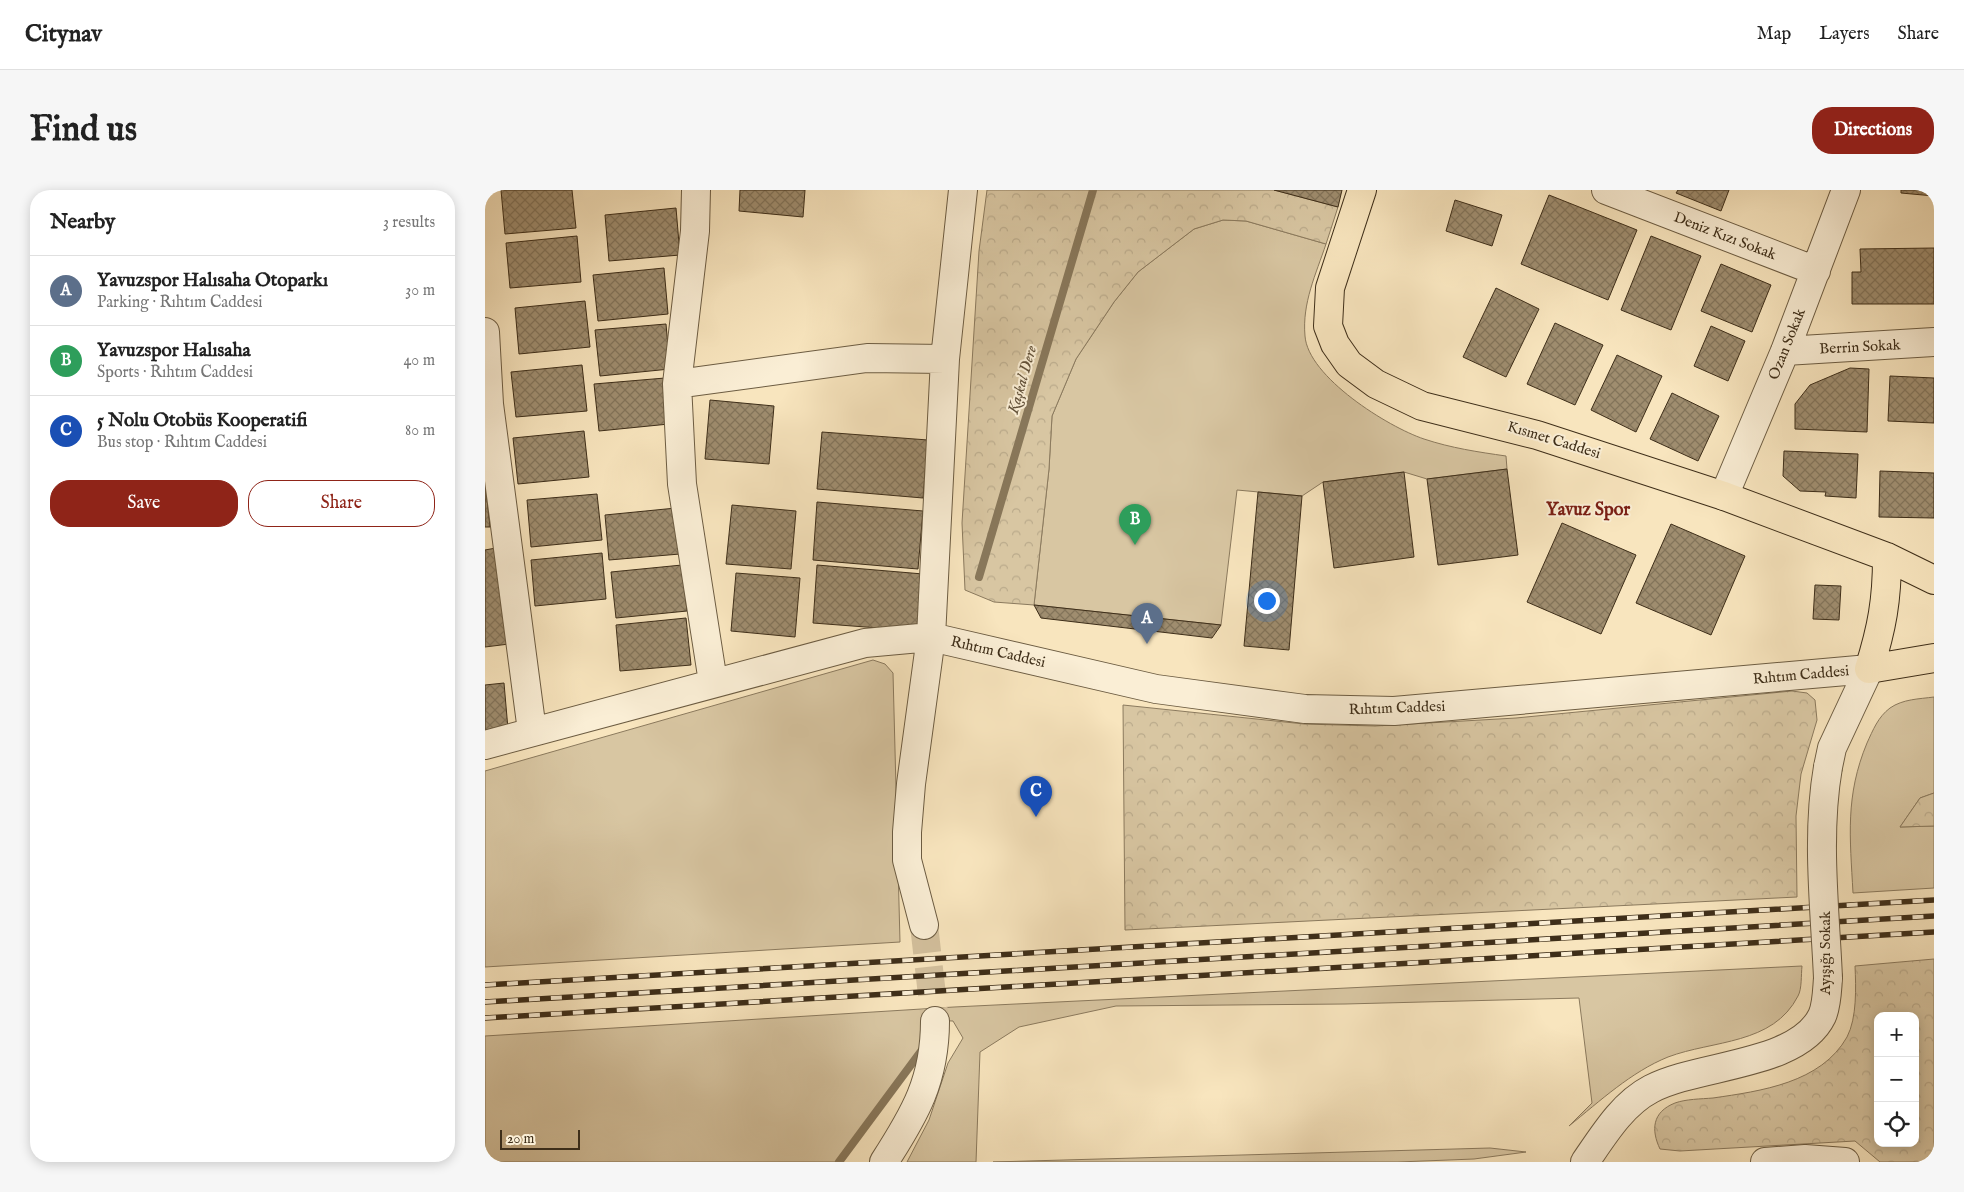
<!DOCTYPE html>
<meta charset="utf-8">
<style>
:root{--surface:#fff;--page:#f6f6f6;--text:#222;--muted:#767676;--line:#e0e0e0;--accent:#8f2418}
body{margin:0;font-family:"IM FELL English",serif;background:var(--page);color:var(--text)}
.controls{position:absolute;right:15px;bottom:15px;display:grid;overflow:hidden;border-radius:10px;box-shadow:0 2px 12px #0003}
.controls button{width:45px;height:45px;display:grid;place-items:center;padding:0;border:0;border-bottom:1px solid var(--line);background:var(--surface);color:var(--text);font:25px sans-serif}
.scale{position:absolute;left:15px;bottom:12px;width:80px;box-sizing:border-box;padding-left:5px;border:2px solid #3e2e19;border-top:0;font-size:14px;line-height:18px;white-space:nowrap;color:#3e2e19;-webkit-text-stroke:4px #faeed5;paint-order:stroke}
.you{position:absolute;left:781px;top:410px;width:18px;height:18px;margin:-12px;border:4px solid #fff;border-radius:50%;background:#1a73e8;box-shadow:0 0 0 8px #1a73e833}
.badge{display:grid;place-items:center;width:32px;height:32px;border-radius:50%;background:var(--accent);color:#fff;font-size:16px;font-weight:700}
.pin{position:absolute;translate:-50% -41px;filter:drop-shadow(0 1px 2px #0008)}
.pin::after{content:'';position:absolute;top:26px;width:18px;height:15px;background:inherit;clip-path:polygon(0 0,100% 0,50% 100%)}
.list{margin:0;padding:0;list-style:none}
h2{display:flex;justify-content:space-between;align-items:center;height:65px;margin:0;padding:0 20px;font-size:21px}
h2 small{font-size:16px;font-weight:400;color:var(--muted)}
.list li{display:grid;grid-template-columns:32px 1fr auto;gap:15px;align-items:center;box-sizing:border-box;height:70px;padding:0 20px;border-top:1px solid var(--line)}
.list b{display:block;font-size:19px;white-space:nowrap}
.list p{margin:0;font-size:16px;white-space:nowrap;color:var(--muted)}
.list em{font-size:16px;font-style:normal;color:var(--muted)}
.actions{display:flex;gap:10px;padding:15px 20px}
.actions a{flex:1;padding:11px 0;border:1px solid var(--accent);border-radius:20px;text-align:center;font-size:18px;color:var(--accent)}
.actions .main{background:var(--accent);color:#fff}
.icon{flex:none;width:28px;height:28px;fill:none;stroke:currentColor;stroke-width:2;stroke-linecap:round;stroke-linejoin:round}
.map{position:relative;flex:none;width:1449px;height:972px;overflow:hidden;border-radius:20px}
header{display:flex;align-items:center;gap:30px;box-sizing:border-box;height:70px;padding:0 25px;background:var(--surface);border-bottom:1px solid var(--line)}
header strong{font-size:24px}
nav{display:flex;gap:28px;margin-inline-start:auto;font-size:18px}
.intro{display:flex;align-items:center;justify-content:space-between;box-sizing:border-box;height:120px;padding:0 30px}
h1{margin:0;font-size:35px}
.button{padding:12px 22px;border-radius:20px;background:var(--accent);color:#fff;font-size:18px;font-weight:700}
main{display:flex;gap:30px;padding:0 30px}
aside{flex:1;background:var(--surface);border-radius:20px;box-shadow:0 2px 12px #0003}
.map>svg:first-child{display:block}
.green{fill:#d8c6a2;stroke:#8b7a5e}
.forest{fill:url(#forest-crowns);stroke:#8b7a5e;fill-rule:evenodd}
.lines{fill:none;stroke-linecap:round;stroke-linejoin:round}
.stream{stroke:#88775a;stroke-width:8}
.building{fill:url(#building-cross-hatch);stroke:#3e2e19}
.minor-tunnel{stroke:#d3c09d;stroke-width:28;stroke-dasharray:28 14;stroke-linecap:butt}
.minor-casing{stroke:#6c5c42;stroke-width:30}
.major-casing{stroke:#3e2e19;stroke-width:30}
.minor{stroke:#faeed5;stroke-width:28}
.major{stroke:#f8e5be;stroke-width:28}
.rail-casing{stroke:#3e2e19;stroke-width:5.5}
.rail{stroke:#faeed5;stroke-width:4;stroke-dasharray:11;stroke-linecap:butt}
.minor-bridge-casing{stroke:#6c5c42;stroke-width:30;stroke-linecap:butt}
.minor-bridge{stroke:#faeed5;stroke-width:28}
.labels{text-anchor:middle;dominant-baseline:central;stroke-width:4;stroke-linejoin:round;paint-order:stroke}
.street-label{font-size:15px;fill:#3e2e19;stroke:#faeed5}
.water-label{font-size:16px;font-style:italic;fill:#63523a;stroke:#faeed5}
.quarter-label{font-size:18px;font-weight:bold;fill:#7a1f14;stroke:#faeed5}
</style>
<header>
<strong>Citynav</strong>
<nav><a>Map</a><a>Layers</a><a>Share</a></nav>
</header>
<div class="intro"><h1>Find us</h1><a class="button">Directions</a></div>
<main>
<aside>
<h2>Nearby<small>3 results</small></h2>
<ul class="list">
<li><span class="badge" style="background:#5c6f8a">A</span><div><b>Yavuzspor Halısaha Otoparkı</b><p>Parking · Rıhtım Caddesi</p></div><em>30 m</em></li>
<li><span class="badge" style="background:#2e9e5b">B</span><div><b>Yavuzspor Halısaha</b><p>Sports · Rıhtım Caddesi</p></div><em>40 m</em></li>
<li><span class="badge" style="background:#1a4fb4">C</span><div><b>5 Nolu Otobüs Kooperatifi</b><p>Bus stop · Rıhtım Caddesi</p></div><em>80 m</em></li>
</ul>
<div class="actions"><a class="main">Save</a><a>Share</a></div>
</aside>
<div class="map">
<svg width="1449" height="972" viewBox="0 0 1449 972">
<defs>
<pattern id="forest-crowns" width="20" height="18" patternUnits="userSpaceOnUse" patternTransform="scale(1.25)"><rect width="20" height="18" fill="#d8c6a2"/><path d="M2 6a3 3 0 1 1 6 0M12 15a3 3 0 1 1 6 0" fill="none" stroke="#baaa8b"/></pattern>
<pattern id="building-cross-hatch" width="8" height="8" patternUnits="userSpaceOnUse" patternTransform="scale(1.25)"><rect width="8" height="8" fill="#9f8d6f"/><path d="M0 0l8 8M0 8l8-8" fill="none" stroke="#83745a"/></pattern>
</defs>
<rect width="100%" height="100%" fill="#f8e5be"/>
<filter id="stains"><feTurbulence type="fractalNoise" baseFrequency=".004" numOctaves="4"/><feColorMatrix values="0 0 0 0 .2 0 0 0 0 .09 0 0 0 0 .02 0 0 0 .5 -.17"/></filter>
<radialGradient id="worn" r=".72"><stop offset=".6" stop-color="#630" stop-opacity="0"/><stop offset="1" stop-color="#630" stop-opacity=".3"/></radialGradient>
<path class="green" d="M738 30 761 31 841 54C831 84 817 113 820 146 823 187 903 237 939 249 966 258 993 262 1021 266L1022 279 942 289 919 282 838 292 817 306 752 300 736 435 549 415 564 279 567 226 591 169 629 112 653 82 709 39Z
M388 470 400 474 408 483 415 752 0 777V581Z
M1449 507V603L1435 608 1415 637 1449 636V698L1368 703C1365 647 1360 606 1382 553 1388 540 1393 527 1405 518 1418 509 1434 509 1449 507Z
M1317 776C1316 785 1317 799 1313 806 1288 855 1228 850 1183 867 1146 882 1115 911 1084 936L1107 913 1094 808 860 814 631 816 534 837 495 862 491 972H422L444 930 463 873 478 848 468 831 438 830 437 860 354 972H0V846L469 817Z
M1005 958 1041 962 989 969 913 972H508Z"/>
<path class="forest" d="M502 0H789L853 17 841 54 761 31 738 30 709 39 653 82 629 112 591 169 567 226 564 279 549 415 509 412 480 400 477 333 494 61Z
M1307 501 1322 503 1330 510 1332 530 1316 584 1311 626 1312 707 640 740 638 515 819 534 890 536 1031 528Z
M1449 603V636L1415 637 1435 608Z
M1449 769V972H1395L1370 951 1195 961 1175 959C1166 940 1167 922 1190 913 1201 909 1216 909 1228 908 1276 901 1336 893 1362 847 1372 828 1371 797 1370 776ZM1393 826H1430V953H1393Z"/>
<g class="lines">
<path class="stream" d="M494 387 608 0
M354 972 437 860"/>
</g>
<path class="building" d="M16 0H87L91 38 20 44Z
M255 0H320L318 27 254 21Z
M789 0H857L853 17Z
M1193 0H1244L1236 21 1191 3Z
M1416 0H1449V6L1416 3Z
M1064 5 1152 40 1123 110 1036 74Z
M970 10 1017 25 1007 56 961 41Z
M191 18 195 65 124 71 120 25Z
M92 46 96 92 25 98 21 53Z
M1166 46 1216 66 1186 140 1136 120Z
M1449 58V114H1367V82H1376L1375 59Z
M1236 74 1286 95 1267 142 1216 121Z
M179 78 183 124 113 131 108 85Z
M1011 98 1054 119 1021 187 978 167Z
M100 111 105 157 34 164 30 118Z
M1070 133 1118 155 1090 215 1042 194Z
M181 134 185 179 115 186 110 140Z
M1226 136 1260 151 1243 191 1209 176Z
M1132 165 1177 186 1151 242 1106 220Z
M97 175 102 221 31 227 26 182Z
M1365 178 1384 179 1382 242 1310 239V214L1325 195Z
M1405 186 1449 188V233L1403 231Z
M180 188 184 234 114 241 109 194Z
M1187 203 1234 226 1213 271 1165 249Z
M225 210 289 216 284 274 220 269Z
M99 241 104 287 33 294 28 248Z
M337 242 443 250 438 308 332 299Z
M1299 261 1373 264 1371 308 1340 306 1341 302 1315 301 1298 286Z
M1022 279 1033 365 953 375 942 289Z
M1395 281 1449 283V328L1394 327Z
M919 282 929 367 849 378 838 292Z
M0 290 5 337H0Z
M773 302 817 306 804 460 759 456Z
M112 304 117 350 46 357 42 310Z
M332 312 438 321 433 379 328 370Z
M247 315 311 321 306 379 241 374Z
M191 318 195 364 124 370 120 325Z
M1077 333 1151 365 1116 444 1042 412Z
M1186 334 1260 366 1226 445 1151 413Z
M11 358 24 454 0 457V360Z
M117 363 121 409 50 416 46 370Z
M197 375 202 421 131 428 126 382Z
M332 375 438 384 433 441 328 433Z
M251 383 315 388 310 447 246 441Z
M1330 395 1356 396 1354 430 1328 429Z
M549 415 736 435 727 448 556 428Z
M201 428 206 475 135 481 131 435Z
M19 493 23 539 0 542V495Z"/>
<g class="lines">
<path class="minor-tunnel" d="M439 735 450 831"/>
<defs>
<path id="minor" d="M211 0 210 41 192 194 197 294 228 492
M1121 0 1331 81
M0 142 4 214 47 541
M1300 161 1449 152
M192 194 382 168 460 169
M1239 306 1300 161 1361 0
M0 555 380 453 446 447 671 499 820 519 909 521 1384 479 1347 558 1343 577
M439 735 422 670V642L426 594 446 447 460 169 478 0
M399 972C430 924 450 890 450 831
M1100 972C1118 946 1137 914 1166 899 1213 874 1313 876 1337 826 1342 815 1342 800 1343 788
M1280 972 1320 969 1360 972"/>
<path id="major" d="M877 0 845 98 843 136 850 154 864 174 891 194 937 216 1052 245 1239 306 1402 367 1449 390
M1384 479C1397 438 1402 410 1402 367
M1384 479 1449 468"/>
</defs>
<use href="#minor" class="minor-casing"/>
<use href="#major" class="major-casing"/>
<use href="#minor" class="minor"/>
<use href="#major" class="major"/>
<defs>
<path id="rail" d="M0 795 1449 710
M0 812 1449 726
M0 828 1449 742"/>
</defs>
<use href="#rail" class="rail-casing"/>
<use href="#rail" class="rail"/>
<defs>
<path id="minor-bridge" d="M1343 577C1331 646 1340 719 1343 788"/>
</defs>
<use href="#minor-bridge" class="minor-bridge-casing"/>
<use href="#minor-bridge" class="minor-bridge"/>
</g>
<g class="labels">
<g class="street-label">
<text transform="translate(1240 46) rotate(21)">Deniz Kızı Sokak</text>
<text transform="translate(1302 154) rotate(-68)">Ozan Sokak</text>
<text transform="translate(1375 157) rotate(-3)">Berrin Sokak</text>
<text transform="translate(1069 250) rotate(17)">Kısmet Caddesi</text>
<text transform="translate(513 462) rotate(13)">Rıhtım Caddesi</text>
<text transform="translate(1316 485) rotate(-5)">Rıhtım Caddesi</text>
<text transform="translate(912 518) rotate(-2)">Rıhtım Caddesi</text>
<text transform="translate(1340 763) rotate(-90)">Ayışığı Sokak</text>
</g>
<g class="water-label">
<text transform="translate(538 190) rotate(-74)">Kaşkal Dere</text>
</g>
<g class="quarter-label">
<text x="1103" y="320">Yavuz Spor</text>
</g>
</g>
<rect width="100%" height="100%" filter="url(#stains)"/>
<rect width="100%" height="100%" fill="url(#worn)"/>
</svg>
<div class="controls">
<button>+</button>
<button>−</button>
<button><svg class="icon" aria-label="locate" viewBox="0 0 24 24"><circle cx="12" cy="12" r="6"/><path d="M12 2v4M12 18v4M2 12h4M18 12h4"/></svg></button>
</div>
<div class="scale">20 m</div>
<div class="you"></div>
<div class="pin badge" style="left:662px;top:454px;background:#5c6f8a">A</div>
<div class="pin badge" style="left:650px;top:355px;background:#2e9e5b">B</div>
<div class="pin badge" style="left:551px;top:627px;background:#1a4fb4">C</div>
</div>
</main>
